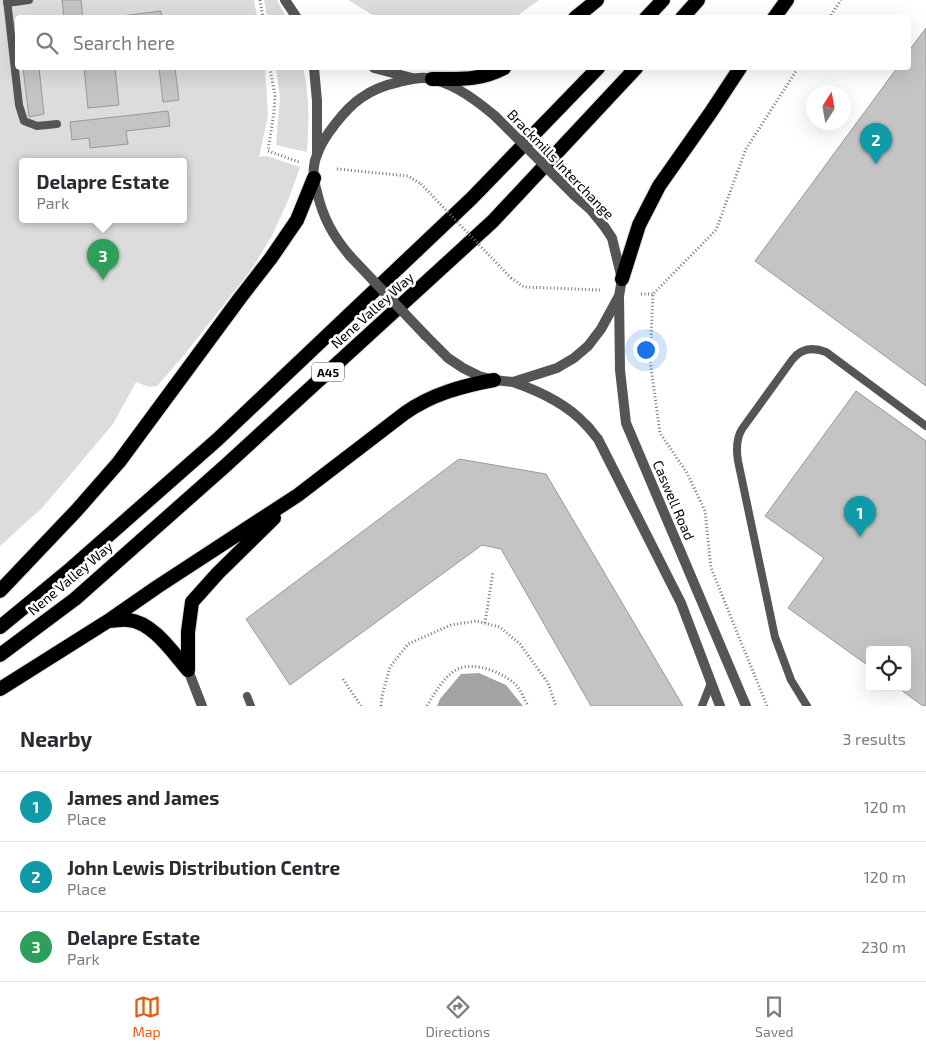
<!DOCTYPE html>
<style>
:root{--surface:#fff;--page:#f7f7f7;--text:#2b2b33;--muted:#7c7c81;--line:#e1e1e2;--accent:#ea580c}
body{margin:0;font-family:"Exo 2",sans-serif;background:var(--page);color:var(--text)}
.controls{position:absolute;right:15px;bottom:15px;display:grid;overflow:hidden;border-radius:5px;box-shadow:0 5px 20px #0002}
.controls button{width:45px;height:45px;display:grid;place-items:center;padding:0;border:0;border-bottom:1px solid var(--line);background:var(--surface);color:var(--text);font:25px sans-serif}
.compass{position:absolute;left:806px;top:85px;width:45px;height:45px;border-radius:50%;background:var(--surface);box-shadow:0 5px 20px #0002;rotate:11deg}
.you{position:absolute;left:645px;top:349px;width:18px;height:18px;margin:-12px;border:4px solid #fff;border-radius:50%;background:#1a73e8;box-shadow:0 0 0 8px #1a73e833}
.badge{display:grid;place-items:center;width:32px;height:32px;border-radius:50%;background:var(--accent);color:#fff;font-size:16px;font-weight:700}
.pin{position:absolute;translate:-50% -41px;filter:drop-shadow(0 1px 2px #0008)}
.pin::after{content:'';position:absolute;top:26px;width:18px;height:15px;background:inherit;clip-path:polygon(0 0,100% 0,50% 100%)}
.popup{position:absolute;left:19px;top:158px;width:168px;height:65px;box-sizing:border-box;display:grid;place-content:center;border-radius:5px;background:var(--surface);filter:drop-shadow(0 1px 4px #0005);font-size:16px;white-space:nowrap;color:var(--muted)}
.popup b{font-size:19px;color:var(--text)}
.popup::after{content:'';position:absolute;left:50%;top:100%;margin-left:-10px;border:10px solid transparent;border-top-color:var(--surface)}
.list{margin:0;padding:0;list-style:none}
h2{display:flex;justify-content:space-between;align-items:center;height:65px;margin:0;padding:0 20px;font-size:21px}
h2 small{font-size:16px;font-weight:400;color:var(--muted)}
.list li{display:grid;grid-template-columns:32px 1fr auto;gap:15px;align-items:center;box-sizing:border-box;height:70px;padding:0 20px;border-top:1px solid var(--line)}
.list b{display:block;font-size:19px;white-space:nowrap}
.list p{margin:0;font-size:16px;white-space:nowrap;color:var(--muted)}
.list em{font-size:16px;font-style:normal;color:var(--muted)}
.icon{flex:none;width:28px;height:28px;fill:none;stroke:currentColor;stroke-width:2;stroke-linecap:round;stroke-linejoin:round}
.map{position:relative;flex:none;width:926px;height:706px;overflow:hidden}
.search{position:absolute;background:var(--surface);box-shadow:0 5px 20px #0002;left:15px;right:15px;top:15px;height:55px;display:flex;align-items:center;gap:12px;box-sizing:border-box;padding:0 18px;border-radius:5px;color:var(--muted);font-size:19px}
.sheet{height:275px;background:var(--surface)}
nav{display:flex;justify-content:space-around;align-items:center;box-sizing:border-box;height:70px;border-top:1px solid var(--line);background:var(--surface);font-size:14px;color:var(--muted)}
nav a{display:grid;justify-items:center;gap:2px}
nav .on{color:var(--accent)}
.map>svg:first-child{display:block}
.green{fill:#dcdcdc;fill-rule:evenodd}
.water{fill:#a3a3a3}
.building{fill:#c4c4c4;stroke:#999}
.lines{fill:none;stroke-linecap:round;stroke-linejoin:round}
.trunk-casing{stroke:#dbdbdb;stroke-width:16}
.path{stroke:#777;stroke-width:3;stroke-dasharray:1 2.5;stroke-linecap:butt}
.service{stroke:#555;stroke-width:8}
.minor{stroke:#555;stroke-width:10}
.tertiary{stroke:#555;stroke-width:10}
.trunk{stroke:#000;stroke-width:14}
.path-bridge{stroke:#777;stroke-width:3;stroke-dasharray:1 2.5;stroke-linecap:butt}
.tertiary-bridge{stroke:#555;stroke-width:10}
.labels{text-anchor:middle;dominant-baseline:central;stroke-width:5;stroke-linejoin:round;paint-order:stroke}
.shield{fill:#fff;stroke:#4c4c4c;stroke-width:1}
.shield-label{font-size:12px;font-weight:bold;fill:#000}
.street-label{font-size:14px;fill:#000;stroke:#fff}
</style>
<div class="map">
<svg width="926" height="706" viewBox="0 0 926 706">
<rect width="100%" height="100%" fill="#fff"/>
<path class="green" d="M0 0H254L257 17 18 18V68H265L268 116 259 157 267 156 300 167 289 198 272 236 251 270 184 355 157 386 149 387 136 382 113 424 43 507 0 546ZM23 161H183V219H23Z
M264 0H277L286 17H267Z
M348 0H539L514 18 376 17Z
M276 68H303C310 96 309 124 307 152L276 145 280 97Z"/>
<path class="water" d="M479 673 506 685 523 706H437L440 699 461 674Z"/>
<path class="building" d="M62 0H81L83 18H64Z
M161 11 162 18H105Z
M926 28V386L755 261 897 68H908V52Z
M23 68H39L44 114 29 117Z
M84 68H115L119 105 88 108Z
M159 68H175L179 100 163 102Z
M168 111 170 126 126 131 128 144 90 148 89 138 72 140 70 122Z
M856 391 926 441V706H923L897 687H907V650H870V667L788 608 824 558 765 516Z
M459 459 546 474 683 706H591L501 549 482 545 290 685 246 619Z"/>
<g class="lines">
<defs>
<path id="trunk" d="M575 18 597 0
M646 18 663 0
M682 18 698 0
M774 18 787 0
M432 79C459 79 479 81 504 68
M622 279 639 225 659 186 711 112 740 68
M0 591 76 511 119 462 240 298 271 258 297 220 314 178
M109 621C115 621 122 619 128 620 153 622 173 653 188 670
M0 627 67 572 218 439 472 198 598 68
M0 655 75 599 224 467 493 221 636 68
M188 670V632L192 602 218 573 274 518
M0 689 108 621 157 587 298 495 405 413C432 394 462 386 494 380"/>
</defs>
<use href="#trunk" class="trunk-casing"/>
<path class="path" d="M260 0 263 18
M829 18 841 0
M270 68 275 96 274 112 268 151 299 162
M337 169 408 176 421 184
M511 278 524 287 600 290
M641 294H653
M485 623 493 572
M343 679 361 706
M381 706 382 696 390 667 408 644 451 625 476 621 500 627 520 644 548 683 556 706
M427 706C435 693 441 681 453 672 469 659 500 671 514 683 520 688 524 699 528 706
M767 706 711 568 705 511 687 473 660 433 650 360 653 294 716 230 746 149 798 68"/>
<path class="service" d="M7 0 19 105 24 121 37 126 57 124
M7 3 29 0
M247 696 251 706
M702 706 711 683
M807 706 791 680 775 637 738 461C736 449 736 439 742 429L792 360C801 348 813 347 826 352L926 426"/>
<path class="minor" d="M285 0 297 18
M314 68 317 101V154
M374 68 412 78"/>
<path class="tertiary" d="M350 256C333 236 323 218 317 192 316 188 314 182 314 178 313 171 314 161 317 155 322 138 346 108 361 98 372 90 385 85 399 82 410 79 422 76 433 79 457 86 476 100 495 116
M619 296 620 370 626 423 746 706
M425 335 448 358 463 368 479 376 494 380 513 382 557 368 574 358 588 346 601 329 619 296 622 279 612 238 604 226 591 210 574 195
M513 382C539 391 566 403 585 424 590 428 593 434 598 439L681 603 720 706
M188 670 202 706"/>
<use href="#trunk" class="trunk"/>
<path class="path-bridge" d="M421 184 511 278"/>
<path class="tertiary-bridge" d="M495 116 574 195
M350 256 425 335"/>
</g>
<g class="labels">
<rect class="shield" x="312" y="362.5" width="32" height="19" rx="4"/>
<g class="shield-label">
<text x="328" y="372">A45</text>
</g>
<g class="street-label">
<text transform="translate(561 164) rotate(46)">Brackmills Interchange</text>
<text transform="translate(372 310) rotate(-42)">Nene Valley Way</text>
<text transform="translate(674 500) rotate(67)">Caswell Road</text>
<text transform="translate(70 578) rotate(-40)">Nene Valley Way</text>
</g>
</g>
</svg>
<div class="controls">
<button><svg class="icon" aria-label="locate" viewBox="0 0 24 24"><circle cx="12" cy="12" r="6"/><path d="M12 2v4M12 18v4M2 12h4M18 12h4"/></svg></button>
</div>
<svg class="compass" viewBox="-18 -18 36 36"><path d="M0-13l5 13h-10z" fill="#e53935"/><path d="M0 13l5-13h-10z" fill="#7c7c81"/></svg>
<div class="you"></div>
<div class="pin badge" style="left:860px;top:537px;background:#0f9aa8">1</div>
<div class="pin badge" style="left:876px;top:164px;background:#0f9aa8">2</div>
<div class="pin badge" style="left:103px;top:280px;background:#2e9e5b">3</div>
<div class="popup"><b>Delapre Estate</b>Park</div>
<div class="search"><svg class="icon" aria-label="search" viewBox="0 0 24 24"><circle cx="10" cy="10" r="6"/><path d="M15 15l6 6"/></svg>Search here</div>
</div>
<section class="sheet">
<h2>Nearby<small>3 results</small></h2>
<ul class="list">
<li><span class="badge" style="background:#0f9aa8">1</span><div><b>James and James</b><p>Place</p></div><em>120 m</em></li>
<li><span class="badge" style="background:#0f9aa8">2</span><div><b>John Lewis Distribution Centre</b><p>Place</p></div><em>120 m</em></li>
<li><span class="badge" style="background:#2e9e5b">3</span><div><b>Delapre Estate</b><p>Park</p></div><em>230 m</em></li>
</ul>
</section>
<nav>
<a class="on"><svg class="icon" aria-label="map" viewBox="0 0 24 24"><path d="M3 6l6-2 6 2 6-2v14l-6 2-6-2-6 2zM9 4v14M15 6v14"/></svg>Map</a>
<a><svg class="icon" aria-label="directions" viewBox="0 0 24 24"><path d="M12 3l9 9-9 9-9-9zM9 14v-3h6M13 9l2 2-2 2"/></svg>Directions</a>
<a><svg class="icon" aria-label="saved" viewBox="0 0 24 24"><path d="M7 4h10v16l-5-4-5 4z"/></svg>Saved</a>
</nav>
